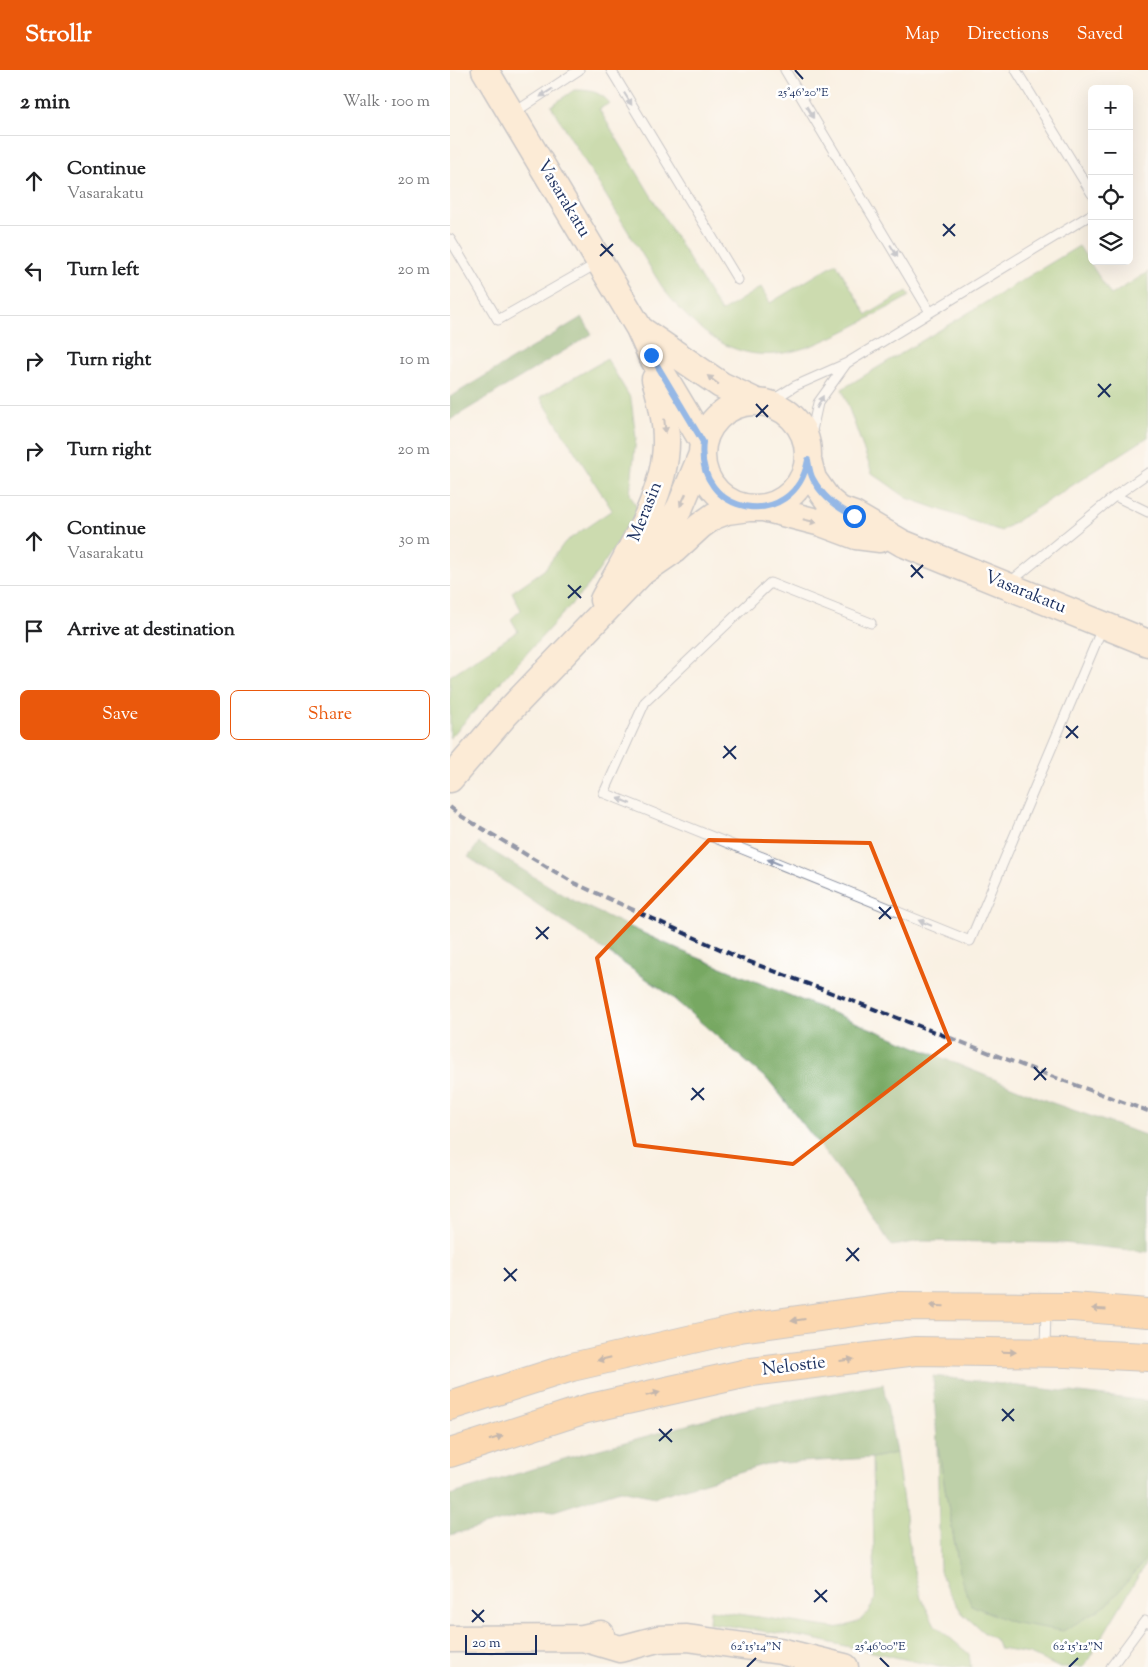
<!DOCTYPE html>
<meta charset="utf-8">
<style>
:root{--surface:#fff;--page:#f6f6f6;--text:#202124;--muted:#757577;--line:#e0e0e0;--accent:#ea580c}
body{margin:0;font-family:"Sorts Mill Goudy",serif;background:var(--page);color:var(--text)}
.controls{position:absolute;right:15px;top:15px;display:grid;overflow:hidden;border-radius:8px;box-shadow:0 5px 20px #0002}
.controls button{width:45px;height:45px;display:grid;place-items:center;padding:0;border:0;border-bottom:1px solid var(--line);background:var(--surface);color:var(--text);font:25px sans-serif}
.scale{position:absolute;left:15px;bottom:12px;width:72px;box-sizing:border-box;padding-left:5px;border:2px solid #1b2f5e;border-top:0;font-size:14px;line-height:18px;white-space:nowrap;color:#1b2f5e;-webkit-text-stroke:4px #fff;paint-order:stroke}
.stop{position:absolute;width:15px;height:15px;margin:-11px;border:4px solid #1a73e8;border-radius:50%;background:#fff}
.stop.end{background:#1a73e8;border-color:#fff;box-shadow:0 1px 5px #0008}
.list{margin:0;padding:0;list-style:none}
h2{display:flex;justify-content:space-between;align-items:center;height:65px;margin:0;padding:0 20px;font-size:21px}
h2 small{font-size:16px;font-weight:400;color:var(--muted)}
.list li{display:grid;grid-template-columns:32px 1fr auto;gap:15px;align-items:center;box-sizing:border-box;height:90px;padding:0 20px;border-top:1px solid var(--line)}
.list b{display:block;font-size:19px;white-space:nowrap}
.list p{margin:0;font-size:16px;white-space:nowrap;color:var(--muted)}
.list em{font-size:16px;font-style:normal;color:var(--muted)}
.actions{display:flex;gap:10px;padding:15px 20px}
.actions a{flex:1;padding:11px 0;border:1px solid var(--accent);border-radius:8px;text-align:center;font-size:18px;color:var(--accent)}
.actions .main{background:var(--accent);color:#fff}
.icon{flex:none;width:28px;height:28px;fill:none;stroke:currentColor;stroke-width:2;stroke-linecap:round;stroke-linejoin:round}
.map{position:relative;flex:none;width:698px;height:1597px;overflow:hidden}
header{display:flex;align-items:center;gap:30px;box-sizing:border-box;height:70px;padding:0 25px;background:var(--accent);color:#fff}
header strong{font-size:24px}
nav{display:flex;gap:28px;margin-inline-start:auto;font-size:18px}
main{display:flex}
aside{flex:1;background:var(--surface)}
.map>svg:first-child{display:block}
.green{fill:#94c270;stroke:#587867}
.forest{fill:#77a862;stroke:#496c60}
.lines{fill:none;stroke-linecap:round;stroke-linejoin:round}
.lane-casing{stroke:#8a90a0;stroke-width:11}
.secondary-casing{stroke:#8a90a0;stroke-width:29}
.highway-casing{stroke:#8a90a0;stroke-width:30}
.lane{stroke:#fff;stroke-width:9}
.secondary{stroke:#ffe4c6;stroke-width:26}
.highway{stroke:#ffbb71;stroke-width:28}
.rail{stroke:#1b2f5e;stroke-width:4;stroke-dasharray:8 4;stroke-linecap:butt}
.oneway{fill:#8d97ae}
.oneway2{fill:#8d8a92}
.oneway3{fill:#826e67}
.route{stroke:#1a73e8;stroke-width:6}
.marked{fill:none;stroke:#e8590c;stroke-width:4;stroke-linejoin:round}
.ticks{fill:none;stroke:#1b2f5e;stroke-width:2}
.labels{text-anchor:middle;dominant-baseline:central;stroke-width:5;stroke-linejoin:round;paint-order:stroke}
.street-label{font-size:18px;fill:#1b2f5e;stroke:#fff}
.ticks-label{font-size:12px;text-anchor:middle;fill:#1b2f5e;stroke:#fff;stroke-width:5;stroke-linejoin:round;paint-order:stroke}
</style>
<header>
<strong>Strollr</strong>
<nav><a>Map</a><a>Directions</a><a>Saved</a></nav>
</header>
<main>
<aside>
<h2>2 min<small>Walk · 100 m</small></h2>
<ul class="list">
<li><svg class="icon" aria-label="ahead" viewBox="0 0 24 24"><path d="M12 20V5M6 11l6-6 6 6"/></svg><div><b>Continue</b><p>Vasarakatu</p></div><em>20 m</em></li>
<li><svg class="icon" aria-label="left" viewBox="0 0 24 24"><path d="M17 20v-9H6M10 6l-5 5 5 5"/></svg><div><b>Turn left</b></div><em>20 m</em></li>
<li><svg class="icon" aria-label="right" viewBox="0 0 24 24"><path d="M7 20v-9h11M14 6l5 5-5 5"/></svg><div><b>Turn right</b></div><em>10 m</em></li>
<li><svg class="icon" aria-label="right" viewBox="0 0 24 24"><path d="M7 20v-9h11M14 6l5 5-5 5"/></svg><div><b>Turn right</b></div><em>20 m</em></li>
<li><svg class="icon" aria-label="ahead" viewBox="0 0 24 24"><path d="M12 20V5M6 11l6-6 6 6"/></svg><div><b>Continue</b><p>Vasarakatu</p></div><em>30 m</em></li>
<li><svg class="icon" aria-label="arrive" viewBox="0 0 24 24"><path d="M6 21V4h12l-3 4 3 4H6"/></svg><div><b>Arrive at destination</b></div></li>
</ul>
<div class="actions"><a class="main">Save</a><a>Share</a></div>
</aside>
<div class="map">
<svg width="698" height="1597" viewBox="0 0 698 1597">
<rect width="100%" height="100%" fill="#fff"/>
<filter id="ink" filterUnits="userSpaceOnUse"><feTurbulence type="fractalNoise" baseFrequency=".02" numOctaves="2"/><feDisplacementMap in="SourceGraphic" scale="10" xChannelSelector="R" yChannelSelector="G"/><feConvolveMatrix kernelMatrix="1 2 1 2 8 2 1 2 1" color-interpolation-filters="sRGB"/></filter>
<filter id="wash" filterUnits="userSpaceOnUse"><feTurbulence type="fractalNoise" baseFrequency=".0096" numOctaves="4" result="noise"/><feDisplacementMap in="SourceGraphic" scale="20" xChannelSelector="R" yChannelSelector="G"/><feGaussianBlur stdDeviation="1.12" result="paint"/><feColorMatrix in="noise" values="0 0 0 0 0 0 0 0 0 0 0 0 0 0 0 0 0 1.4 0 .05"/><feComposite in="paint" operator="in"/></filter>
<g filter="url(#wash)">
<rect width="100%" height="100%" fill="#f9f1e3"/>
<path class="green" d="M124 20C140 20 149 21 160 33L149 39 271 242 311 217 320 233 386 193 417 245 457 221 460 226C362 278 298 329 214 220L101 36Z
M629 176 661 225 698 202V367L551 461 457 428 422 403 392 319Z
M157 289 181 329 186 368 180 424 189 442 138 516 0 668V606L68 561 61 549 71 540 62 522 94 500 115 472 162 440 90 327Z
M487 1372 511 1509 657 1535 698 1487V1490L634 1597H608L580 1584 550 1579 547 1571 533 1562 512 1543 497 1519 490 1501Z
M446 1383 462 1493 471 1528 485 1555 519 1584 521 1597H490L359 1568 259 1553 260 1540 384 1558C408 1554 415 1551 425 1529L422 1388Z"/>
<path class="forest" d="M132 247 142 264 0 350V327Z
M29 773 122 830 234 882 600 1032 698 1066V1182L613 1173 470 1171 442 1176 406 1122 321 1013 217 923 18 787Z
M483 1306 698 1331V1487L657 1535 613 1561 561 1552 521 1535 511 1509 487 1372Z
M433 1314 446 1383 422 1388 316 1394 205 1427 170 1420 104 1441 93 1440 0 1465V1425L117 1388 291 1340Z"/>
</g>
<g filter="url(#ink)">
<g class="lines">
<defs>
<path id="lane" d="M161 0 288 210
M335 0 480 242
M566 0 642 124
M62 44 129 0
M0 169 48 250 148 193
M318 333 345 316 397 293 642 144
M358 379 368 333 396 294
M698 403 665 426 698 442
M559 513 665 426
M421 553 320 513 195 632 154 723 520 871 653 556
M595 1279 596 1240
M661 1597 695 1551 698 1553"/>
<path id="secondary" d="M35 0 189 258 201 285 253 372
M191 260 271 315 307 332
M252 385a53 53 0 1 1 106 0a53 53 0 1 1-106 0Z
M358 390 363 409 378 430 390 440 404 445 452 473 698 573
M313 438 371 453 406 466 430 469
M198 493 230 437 252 384
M153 530C178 484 217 423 216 370 216 349 211 329 205 309
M0 709 55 645 192 502 224 480 250 456 264 446 277 441 299 438
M133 1568 170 1579 208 1569 237 1568 330 1581 395 1597
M0 1569 133 1568 151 1564"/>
<path id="highway" d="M0 1336 122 1297 290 1258 448 1236 623 1237 698 1243
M0 1383 136 1339 302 1302 466 1281 617 1283 698 1287"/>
</defs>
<use href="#lane" class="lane-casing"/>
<use href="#secondary" class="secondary-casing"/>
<use href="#highway" class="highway-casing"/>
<use href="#lane" class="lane"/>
<use href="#secondary" class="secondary"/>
<use href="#highway" class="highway"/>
<path class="rail" d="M0 737 11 746 124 813 292 889 598 1005 698 1041"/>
</g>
<defs><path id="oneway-solid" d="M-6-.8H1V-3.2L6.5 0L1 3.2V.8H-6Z" transform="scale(1.25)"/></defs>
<g class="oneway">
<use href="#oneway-solid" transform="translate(96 23) rotate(147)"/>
<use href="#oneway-solid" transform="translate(178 29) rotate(58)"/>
<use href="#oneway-solid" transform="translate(360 42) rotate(59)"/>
<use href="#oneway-solid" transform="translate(444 181) rotate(59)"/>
<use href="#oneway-solid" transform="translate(370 332) rotate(-63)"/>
<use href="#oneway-solid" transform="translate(174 731) rotate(-158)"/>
<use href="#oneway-solid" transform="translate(324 792) rotate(-158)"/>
<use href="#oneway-solid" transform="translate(475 853) rotate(-158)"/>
</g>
<g class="oneway2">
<use href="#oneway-solid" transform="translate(263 310) rotate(-142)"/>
<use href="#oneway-solid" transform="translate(215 356) rotate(84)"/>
<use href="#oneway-solid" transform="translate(233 430) rotate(115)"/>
<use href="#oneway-solid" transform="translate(360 451) rotate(14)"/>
</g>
<g class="oneway3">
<use href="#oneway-solid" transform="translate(487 1236) rotate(-179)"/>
<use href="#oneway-solid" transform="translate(649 1239) rotate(-176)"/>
<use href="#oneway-solid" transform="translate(348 1250) rotate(172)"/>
<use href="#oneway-solid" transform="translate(559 1282) rotate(1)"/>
<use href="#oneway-solid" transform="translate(154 1289) rotate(167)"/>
<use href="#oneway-solid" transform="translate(397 1290) rotate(-7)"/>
<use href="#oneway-solid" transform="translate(203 1324) rotate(-13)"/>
<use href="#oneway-solid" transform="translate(46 1368) rotate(-18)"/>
</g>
</g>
<g class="lines" filter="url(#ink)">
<path class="route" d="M201 285 253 372C244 447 344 463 358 390 359 396 360 404 363 409 372 426 387 438 404 446"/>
</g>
<path d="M0 0H698V1597H0ZM259 770 420 773 500 973 343 1094 185 1075 147 888Z" fill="#f9f1e3" fill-opacity=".55" fill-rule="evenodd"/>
<path class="marked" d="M259 770 420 773 500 973 343 1094 185 1075 147 888Z"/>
<path class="ticks" d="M345 0 353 9M493 154 505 166M493 166 505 154M151 174 163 186M150 186 163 174M648 314 660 327M648 327 661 314M306 334 318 347M306 347 318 335M461 495 473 508M461 507 473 495M118 515 131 528M118 528 131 516M616 656 628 668M616 668 628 656M274 676 286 689M273 688 286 676M429 837 441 849M429 849 441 837M86 857 98 869M86 869 99 857M584 997 596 1010M584 1010 596 998M242 1018 254 1030M241 1030 254 1018M397 1178 409 1191M396 1191 409 1178M54 1198 66 1211M54 1211 67 1199M552 1339 564 1351M552 1351 564 1339M209 1359 222 1372M209 1371 222 1359M365 1520 377 1532M364 1532 377 1520M22 1540 34 1552M22 1552 34 1540M430 1588 439 1597M297 1597 306 1588M619 1597 628 1588"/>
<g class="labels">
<g class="street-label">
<text transform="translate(113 129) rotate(59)">Vasarakatu</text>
<text transform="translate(196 442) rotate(-68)">Merasin</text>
<text transform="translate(575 523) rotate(22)">Vasarakatu</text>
<text transform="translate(344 1297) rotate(-7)">Nelostie</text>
</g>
</g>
<g class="ticks-label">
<text x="353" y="26">25°46'20"E</text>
<text x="430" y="1580">25°46'00"E</text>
<text x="306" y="1580">62°15'14"N</text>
<text x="628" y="1580">62°15'12"N</text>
</g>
</svg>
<div class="controls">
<button>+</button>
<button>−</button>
<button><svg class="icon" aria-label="locate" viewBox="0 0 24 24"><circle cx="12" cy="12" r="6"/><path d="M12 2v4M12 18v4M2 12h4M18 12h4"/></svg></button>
<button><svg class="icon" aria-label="layers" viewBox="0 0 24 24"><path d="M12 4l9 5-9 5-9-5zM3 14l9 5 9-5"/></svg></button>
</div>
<div class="scale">20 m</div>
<div class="stop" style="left:404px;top:446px"></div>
<div class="stop end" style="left:201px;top:285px"></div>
</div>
</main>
